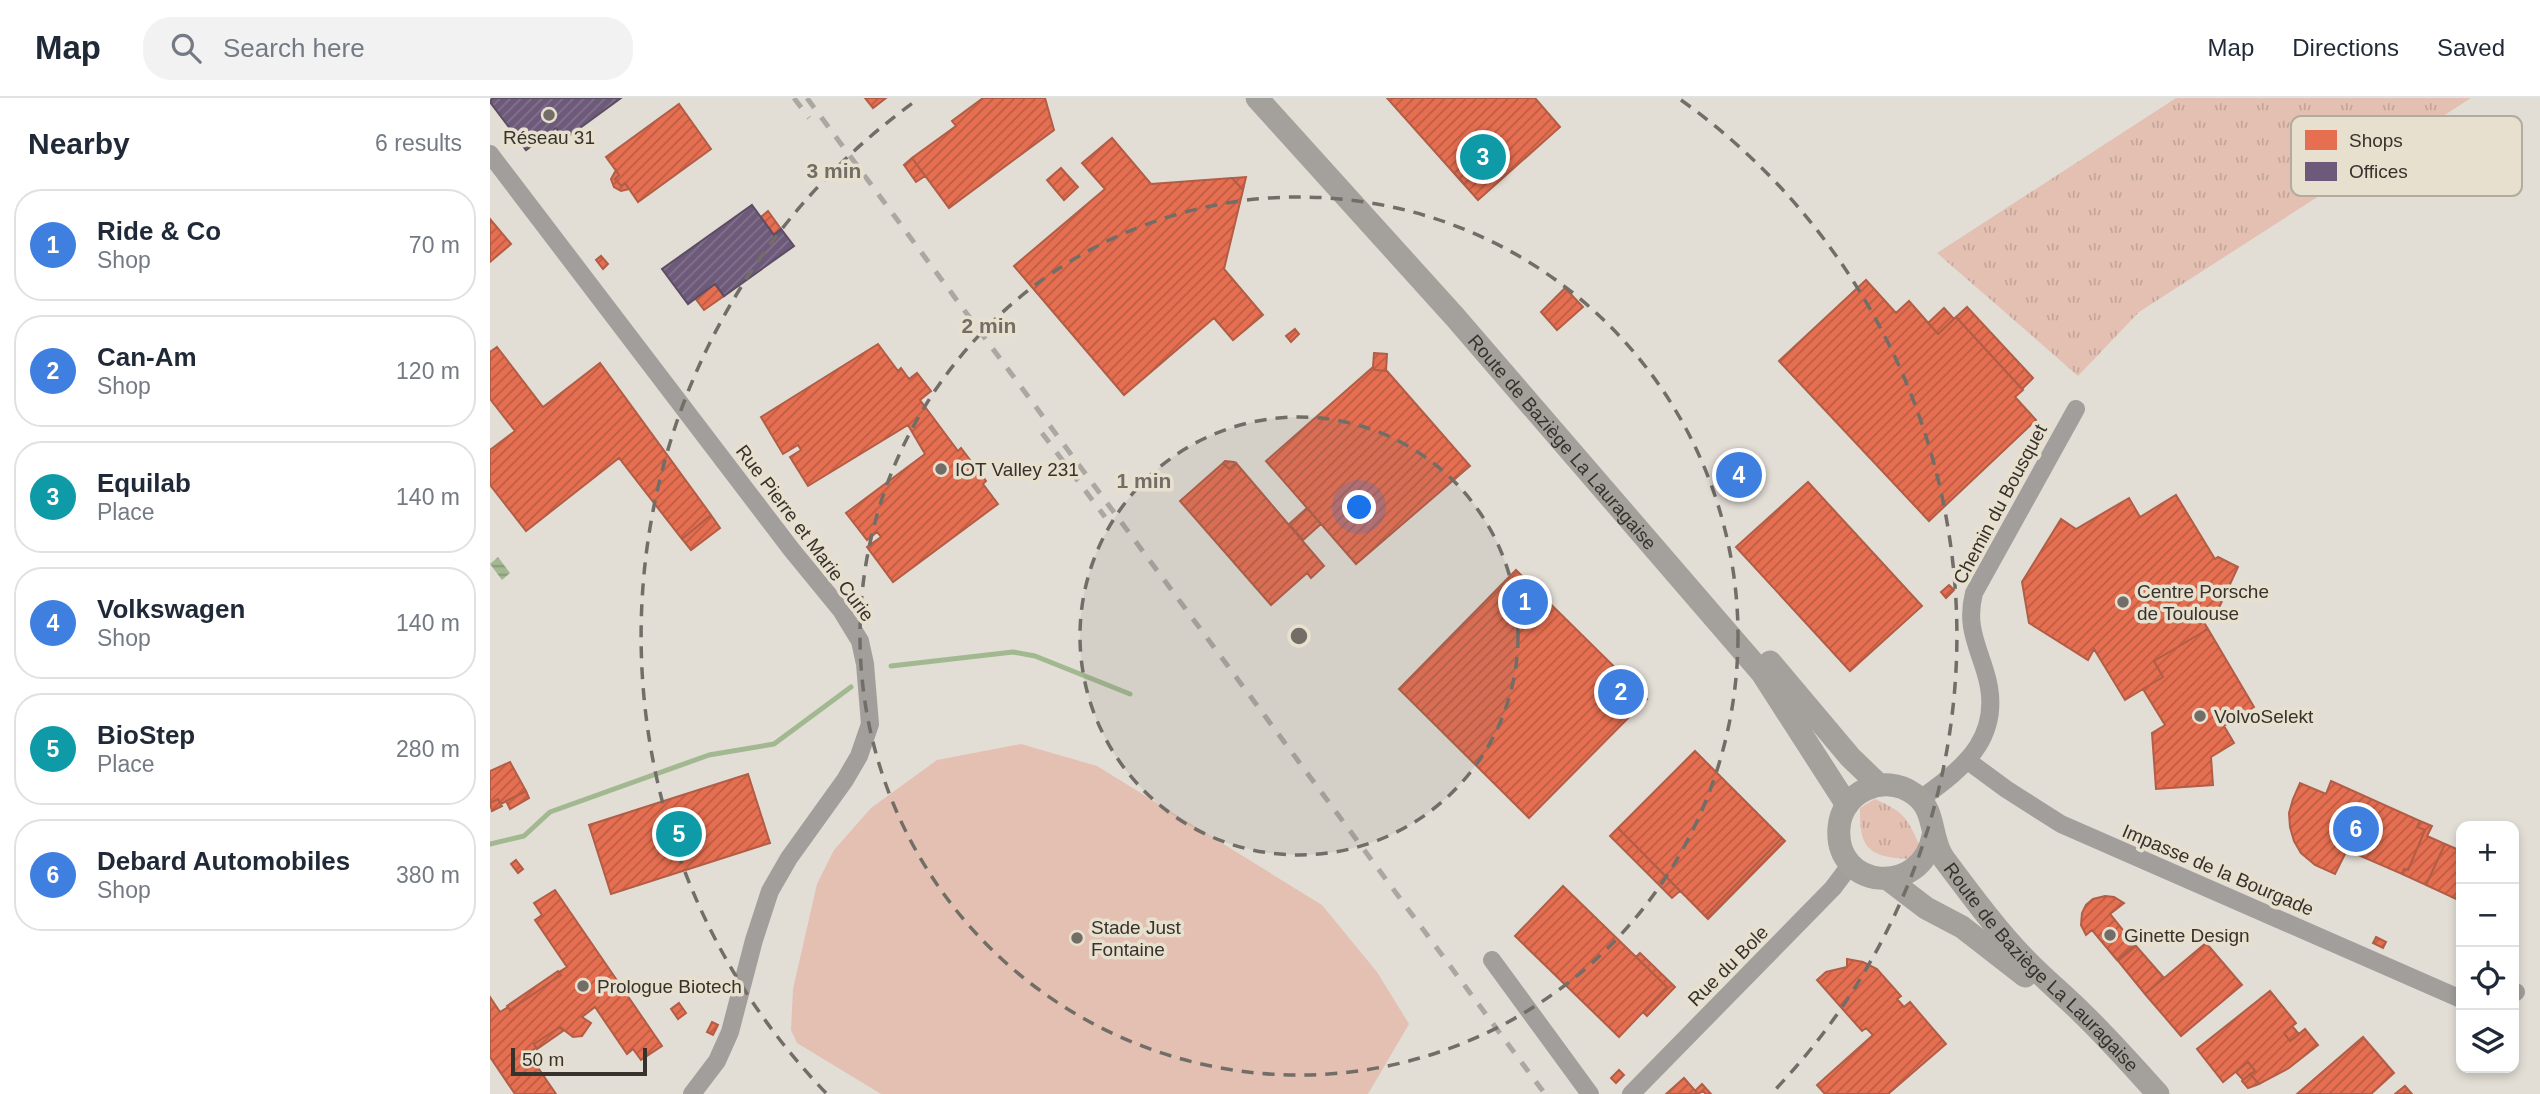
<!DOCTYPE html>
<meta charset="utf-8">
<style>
:root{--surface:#fff;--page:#f2f2f3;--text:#1f2937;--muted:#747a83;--line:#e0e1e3;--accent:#0b8043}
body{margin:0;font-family:Helvetica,sans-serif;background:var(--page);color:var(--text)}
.controls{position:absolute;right:21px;bottom:21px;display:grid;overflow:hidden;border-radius:14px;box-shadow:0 4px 10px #0003}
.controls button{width:63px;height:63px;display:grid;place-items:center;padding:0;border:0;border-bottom:2px solid var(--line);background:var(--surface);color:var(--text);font:35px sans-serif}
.scale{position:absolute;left:21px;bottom:18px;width:136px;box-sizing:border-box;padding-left:7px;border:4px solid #36322c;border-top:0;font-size:19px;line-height:24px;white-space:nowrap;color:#36322c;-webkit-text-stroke:5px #e8e0cf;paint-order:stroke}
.you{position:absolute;left:870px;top:410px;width:24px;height:24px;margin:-18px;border:5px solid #fff;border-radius:50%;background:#1a73e8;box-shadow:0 0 0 10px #1a73e833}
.badge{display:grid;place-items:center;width:46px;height:46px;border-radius:50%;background:var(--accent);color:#fff;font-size:23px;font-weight:700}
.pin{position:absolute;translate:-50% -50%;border:4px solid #fff;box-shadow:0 2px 7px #0006}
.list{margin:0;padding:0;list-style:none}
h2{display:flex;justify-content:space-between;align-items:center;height:91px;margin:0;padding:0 28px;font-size:30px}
h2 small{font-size:23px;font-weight:400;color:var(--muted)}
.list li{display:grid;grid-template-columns:46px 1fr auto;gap:21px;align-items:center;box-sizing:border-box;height:112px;margin:0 14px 14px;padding:0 14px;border:2px solid var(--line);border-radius:28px}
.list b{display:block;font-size:26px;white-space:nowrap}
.list p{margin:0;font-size:23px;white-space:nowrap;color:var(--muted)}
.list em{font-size:23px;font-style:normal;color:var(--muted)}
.icon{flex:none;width:38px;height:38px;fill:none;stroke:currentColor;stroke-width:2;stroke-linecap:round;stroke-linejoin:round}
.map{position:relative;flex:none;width:2050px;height:996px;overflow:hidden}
header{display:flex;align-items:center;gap:42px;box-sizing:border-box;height:98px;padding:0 35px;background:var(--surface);border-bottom:2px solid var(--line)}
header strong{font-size:33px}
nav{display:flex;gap:38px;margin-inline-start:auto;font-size:24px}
.search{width:490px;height:63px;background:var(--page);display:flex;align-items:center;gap:18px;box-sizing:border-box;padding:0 24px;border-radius:28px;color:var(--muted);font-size:26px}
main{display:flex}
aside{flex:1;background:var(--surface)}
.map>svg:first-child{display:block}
.grass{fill:url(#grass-tufts)}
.pitch{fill:#e3c0b2}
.water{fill:url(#water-rules)}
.shops{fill:url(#shops-hatch);stroke:#b25d46;stroke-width:2}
.offices{fill:url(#offices-hatch);stroke:#5c4d63;stroke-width:2}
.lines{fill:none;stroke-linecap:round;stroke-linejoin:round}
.stream{stroke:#a2b890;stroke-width:5}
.minor{stroke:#a19e9c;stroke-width:18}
.major{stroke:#a4a19c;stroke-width:23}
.rail{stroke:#aba7a2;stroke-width:5;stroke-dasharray:12 12;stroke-linecap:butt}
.ring{fill:none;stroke:#726e67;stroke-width:3.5;stroke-dasharray:12 9}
.poi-dot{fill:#726e67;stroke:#e8e0cf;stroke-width:2.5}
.labels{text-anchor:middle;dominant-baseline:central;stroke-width:7;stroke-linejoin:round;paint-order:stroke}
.poi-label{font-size:19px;fill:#36322c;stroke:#e8e0cf;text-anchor:start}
.street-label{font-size:19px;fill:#36322c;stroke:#e8e0cf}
.key{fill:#e8e0cf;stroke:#b3ac9e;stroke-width:2}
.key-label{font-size:19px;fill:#36322c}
.centre{fill:#726e67;stroke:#e8e0cf;stroke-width:3.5}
.ring-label{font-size:21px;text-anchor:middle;font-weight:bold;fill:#726e67;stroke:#e8e0cf;stroke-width:7;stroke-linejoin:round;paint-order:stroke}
</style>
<header>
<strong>Map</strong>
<div class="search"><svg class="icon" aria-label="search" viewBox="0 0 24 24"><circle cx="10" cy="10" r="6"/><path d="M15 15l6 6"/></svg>Search here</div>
<nav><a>Map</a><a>Directions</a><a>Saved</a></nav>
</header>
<main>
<aside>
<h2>Nearby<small>6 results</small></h2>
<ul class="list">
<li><span class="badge" style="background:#3f7fe0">1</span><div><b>Ride &amp; Co</b><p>Shop</p></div><em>70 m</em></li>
<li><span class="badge" style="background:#3f7fe0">2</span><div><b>Can-Am</b><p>Shop</p></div><em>120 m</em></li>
<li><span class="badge" style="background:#0f9aa8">3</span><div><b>Equilab</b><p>Place</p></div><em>140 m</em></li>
<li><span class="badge" style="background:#3f7fe0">4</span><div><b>Volkswagen</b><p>Shop</p></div><em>140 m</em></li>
<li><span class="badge" style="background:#0f9aa8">5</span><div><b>BioStep</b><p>Place</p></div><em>280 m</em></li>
<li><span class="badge" style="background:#3f7fe0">6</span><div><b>Debard Automobiles</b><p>Shop</p></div><em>380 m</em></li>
</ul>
</aside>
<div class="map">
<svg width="2050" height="996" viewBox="0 0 2050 996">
<defs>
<pattern id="grass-tufts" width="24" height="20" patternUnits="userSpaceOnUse" patternTransform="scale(1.75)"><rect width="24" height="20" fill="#e3c0b2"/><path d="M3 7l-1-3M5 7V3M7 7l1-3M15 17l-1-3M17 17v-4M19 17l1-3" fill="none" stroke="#c3a599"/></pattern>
<pattern id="water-rules" width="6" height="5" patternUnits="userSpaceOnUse" patternTransform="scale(1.75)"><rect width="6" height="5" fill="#a2b890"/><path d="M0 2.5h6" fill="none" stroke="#859676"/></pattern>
<pattern id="shops-hatch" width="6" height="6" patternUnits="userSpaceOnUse" patternTransform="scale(1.75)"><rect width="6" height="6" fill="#e76f51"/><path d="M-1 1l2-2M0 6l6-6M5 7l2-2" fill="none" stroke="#bc5c43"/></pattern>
<pattern id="offices-hatch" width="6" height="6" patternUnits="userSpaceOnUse" patternTransform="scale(1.75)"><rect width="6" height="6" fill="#6d597a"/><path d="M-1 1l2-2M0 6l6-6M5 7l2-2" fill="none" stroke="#82738c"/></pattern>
</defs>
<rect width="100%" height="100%" fill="#e2ded5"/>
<path class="grass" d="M1686 0H1981L1649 214 1588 278 1447 155Z
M1385 701C1415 715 1416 718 1430 748L1419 761C1379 759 1369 751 1370 710Z"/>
<path class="pitch" d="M531 646 607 668 832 807 887 874 919 926 878 996H391L307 945 301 932 303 891 327 786 344 752 381 710 447 662Z"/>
<path class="water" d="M8 459 20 475 12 482 0 466Z"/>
<path class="shops" d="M375 0H396L383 10Z
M493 0H555L564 32 459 110 422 60 466 28 462 23Z
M897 0H1045L1070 29 988 102Z
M189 6 221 51 148 104 135 85 131 88 125 81 129 77 116 59Z
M622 40 661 86 742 80 753 92 734 171 773 217 743 242 724 220 634 297 524 168 615 91 592 65Z
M422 60 435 78 426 84 414 67Z
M571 70 588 89 574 102 557 82Z
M126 72 129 77 125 81 131 88 135 85 139 91 131 93 124 89 121 81Z
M756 79 753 92 742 80Z
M278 113 291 131 284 137 271 119Z
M0 121 21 146 0 164Z
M111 158 118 166 113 171 106 162Z
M1376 182 1406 215 1419 203 1448 236 1466 219 1533 292 1525 299 1546 322 1439 423 1289 263Z
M225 186 234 198 214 212 205 200Z
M1075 190 1093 209 1067 232 1051 214Z
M1477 209 1543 280 1532 291 1466 219Z
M1454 210 1464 221 1448 236 1438 225Z
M805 231 809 236 801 244 796 238Z
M388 246 408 273 411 270 419 281 427 275 441 293 430 302 468 353 471 350 496 383 493 386 508 406 403 484 377 449 391 439 387 434 377 442 356 415 435 356 418 327 318 388 300 359 311 352 308 347 293 356 271 319Z
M7 249 53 309 110 265 221 417 192 441 129 360 36 433 0 387V352L25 333 0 301V254Z
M884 255 897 256 896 273 885 272 883 269Z
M883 269 885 272 897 273 980 368 866 466 776 363Z
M735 363 744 364 746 365 739 371 733 365Z
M733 365 739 371 746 365 834 468 821 480 817 475 781 507 690 403Z
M1318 384 1432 508 1360 573 1246 449Z
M1686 397 1725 461 1728 459 1748 469 1727 514 1713 523 1718 531 1664 563 1673 579 1635 602 1604 551 1598 562 1539 525 1532 484 1571 421 1586 431 1639 400 1650 419Z
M817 410 831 426 813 442 799 426Z
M221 417 230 430 201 452 192 441Z
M1026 472 1157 601 1039 720 909 591Z
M1459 487 1464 492 1456 500 1451 494Z
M1718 531 1764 609 1734 628 1744 645 1721 659 1723 687 1666 691 1662 635 1675 627 1653 591 1673 579 1664 563Z
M1205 653 1292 740 1215 818 1128 730Z
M20 664 36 693 11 706 8 701 0 705V673Z
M258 676 280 745 121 796 99 727Z
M1841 683 1930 723 1927 729 1935 732 1918 772 1914 771 1912 776 1857 752 1845 776 1825 767 1811 755 1804 743 1800 729 1799 715 1803 701 1810 685 1836 696Z
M36 693 39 700 20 711 16 703Z
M8 701 12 708 2 713 0 705Z
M1930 723 1942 728 1937 738 1955 746 1936 787 1912 776 1914 771 1918 772 1935 732 1927 729Z
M1128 730 1190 793 1182 800 1120 738Z
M1292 740 1295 743 1218 821 1215 818Z
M1955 746 1971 753V789L1966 801 1936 787Z
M26 762 33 771 28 775 21 766Z
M1073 788 1177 889 1129 939 1025 838Z
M65 792 172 948 151 962 143 951 137 956 105 909 92 919 101 925 92 938 83 939 70 929 44 946 46 950 38 955 66 996H25L0 959V899L10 914 18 909 20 912 71 877 69 874 77 869 45 822 52 817 44 805Z
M1615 798 1624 799 1634 805 1620 816 1645 847 1627 862 1602 832 1596 837 1591 827 1592 815 1596 807 1603 801Z
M1886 839 1896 844 1893 850 1883 845Z
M1716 845 1752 887 1691 938 1655 896Z
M1646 848 1674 880 1655 896 1628 863Z
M1150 855 1185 889 1157 918 1153 914 1177 889 1146 859Z
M1357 861 1373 864 1387 871 1411 898 1407 901 1414 909 1420 904 1456 946 1398 996H1335L1327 987 1383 937 1376 930 1372 933 1327 882 1336 874 1357 869Z
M68 873 71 877 20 912 17 908Z
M1780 893 1806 925 1794 935 1800 943 1815 931 1828 947 1799 970 1769 986 1760 976 1765 973 1758 964 1733 984 1707 951Z
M189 905 196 915 188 921 181 911Z
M222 924 228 927 223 937 217 934Z
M1802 928 1809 936 1800 943 1794 935Z
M70 929 73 933 47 951 44 946Z
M1873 939 1904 975 1881 996H1807Z
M1758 964 1765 973 1753 982 1746 974Z
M1129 972 1134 977 1126 985 1121 980Z
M1760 976 1769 986 1758 990 1752 983Z
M1194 980 1208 996H1176Z
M1212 986 1221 996H1216L1213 993 1208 996 1205 993Z
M1915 988 1922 996H1905Z"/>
<path class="offices" d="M2 0H131L75 41 66 30 36 52 0 4Z
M262 107 284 137 291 131 304 148 234 198 225 186 198 206 172 171Z"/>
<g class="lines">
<path class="stream" d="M401 568 523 554 545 558 640 596
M0 746 34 738 60 714 219 657 284 646 361 589"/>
<path class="minor" d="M0 56 301 451 351 512 370 543 375 566 380 626 369 658 355 682 299 760 280 793 264 842 240 934 227 963 202 996
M1478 663 1516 691 1571 726 1971 901
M1430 701C1477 669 1515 635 1495 573 1486 544 1476 526 1484 495L1586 311
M1002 862 1100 996
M2024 895 2026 894
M1141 996 1343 790 1361 766"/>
<g class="major">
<path id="s1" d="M767 0 965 219 1272 575 1357 707"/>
<path d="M1280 564 1360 659 1389 687"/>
<path id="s2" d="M1443 738C1431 800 1344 791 1349 730 1351 694 1394 674 1424 696 1447 712 1439 740 1454 761 1479 794 1505 830 1534 860 1552 879 1573 896 1592 915 1619 941 1643 968 1668 996"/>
<path d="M1398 781 1436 810 1472 829 1535 878"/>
</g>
<path class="rail" d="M304 0 319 20
M317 0 1055 996
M552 335 615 419"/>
</g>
<circle cx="809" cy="538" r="219" fill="#726e67" fill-opacity=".12"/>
<g class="ring">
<circle cx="809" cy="538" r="219"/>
<circle cx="809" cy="538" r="439"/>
<path d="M336 995A658 658 0 0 1 427 2M1191 2A658 658 0 0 1 1282 995"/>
</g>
<g class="poi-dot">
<circle cx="59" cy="17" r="7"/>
<circle cx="451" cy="371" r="7"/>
<circle cx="1633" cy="504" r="7"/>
<circle cx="1710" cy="618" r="7"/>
<circle cx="1620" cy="837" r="7"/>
<circle cx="587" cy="840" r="7"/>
<circle cx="93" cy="888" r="7"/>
</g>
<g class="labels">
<g class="poi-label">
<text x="59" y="39" text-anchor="middle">Réseau 31</text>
<text x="465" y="371">IOT Valley 231</text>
<text x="1647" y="493">Centre Porsche<tspan x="1647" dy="22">de Toulouse</tspan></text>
<text x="1724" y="618">VolvoSelekt</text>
<text x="601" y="829">Stade Just<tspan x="601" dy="22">Fontaine</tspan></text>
<text x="1634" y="837">Ginette Design</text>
<text x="107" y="888">Prologue Biotech</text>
</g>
<g class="street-label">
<text stroke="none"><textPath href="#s1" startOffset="460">Route de Baziège La Lauragaise</textPath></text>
<text transform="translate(1510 406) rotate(-62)">Chemin du Bousquet</text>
<text transform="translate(315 435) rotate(53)">Rue Pierre et Marie Curie</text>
<text transform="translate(1728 772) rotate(23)">Impasse de la Bourgade</text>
<text transform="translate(1238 868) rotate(-45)">Rue du Bole</text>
<text stroke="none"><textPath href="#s2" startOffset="466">Route de Baziège La Lauragaise</textPath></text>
</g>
</g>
<rect x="1801" y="18" width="231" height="80" rx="10" class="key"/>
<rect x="1815" y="32" width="32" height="20" fill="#e76f51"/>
<rect x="1815" y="64" width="32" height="19" fill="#6d597a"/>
<g class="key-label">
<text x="1859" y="49">Shops</text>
<text x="1859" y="80">Offices</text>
</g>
<circle cx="809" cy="538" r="10" class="centre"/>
<g class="ring-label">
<text x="344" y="80">3 min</text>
<text x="499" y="235">2 min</text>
<text x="654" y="390">1 min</text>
</g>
</svg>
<div class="controls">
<button>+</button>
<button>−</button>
<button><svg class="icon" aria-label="locate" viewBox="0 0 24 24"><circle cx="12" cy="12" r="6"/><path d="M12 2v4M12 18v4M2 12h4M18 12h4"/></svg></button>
<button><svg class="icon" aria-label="layers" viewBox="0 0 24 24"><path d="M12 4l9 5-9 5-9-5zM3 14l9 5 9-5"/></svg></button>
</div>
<div class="scale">50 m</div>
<div class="you"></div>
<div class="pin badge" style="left:1035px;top:504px;background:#3f7fe0">1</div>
<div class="pin badge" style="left:1131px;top:594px;background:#3f7fe0">2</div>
<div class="pin badge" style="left:993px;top:59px;background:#0f9aa8">3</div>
<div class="pin badge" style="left:1249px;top:377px;background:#3f7fe0">4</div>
<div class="pin badge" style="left:189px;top:736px;background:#0f9aa8">5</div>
<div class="pin badge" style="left:1866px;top:731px;background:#3f7fe0">6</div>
</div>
</main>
